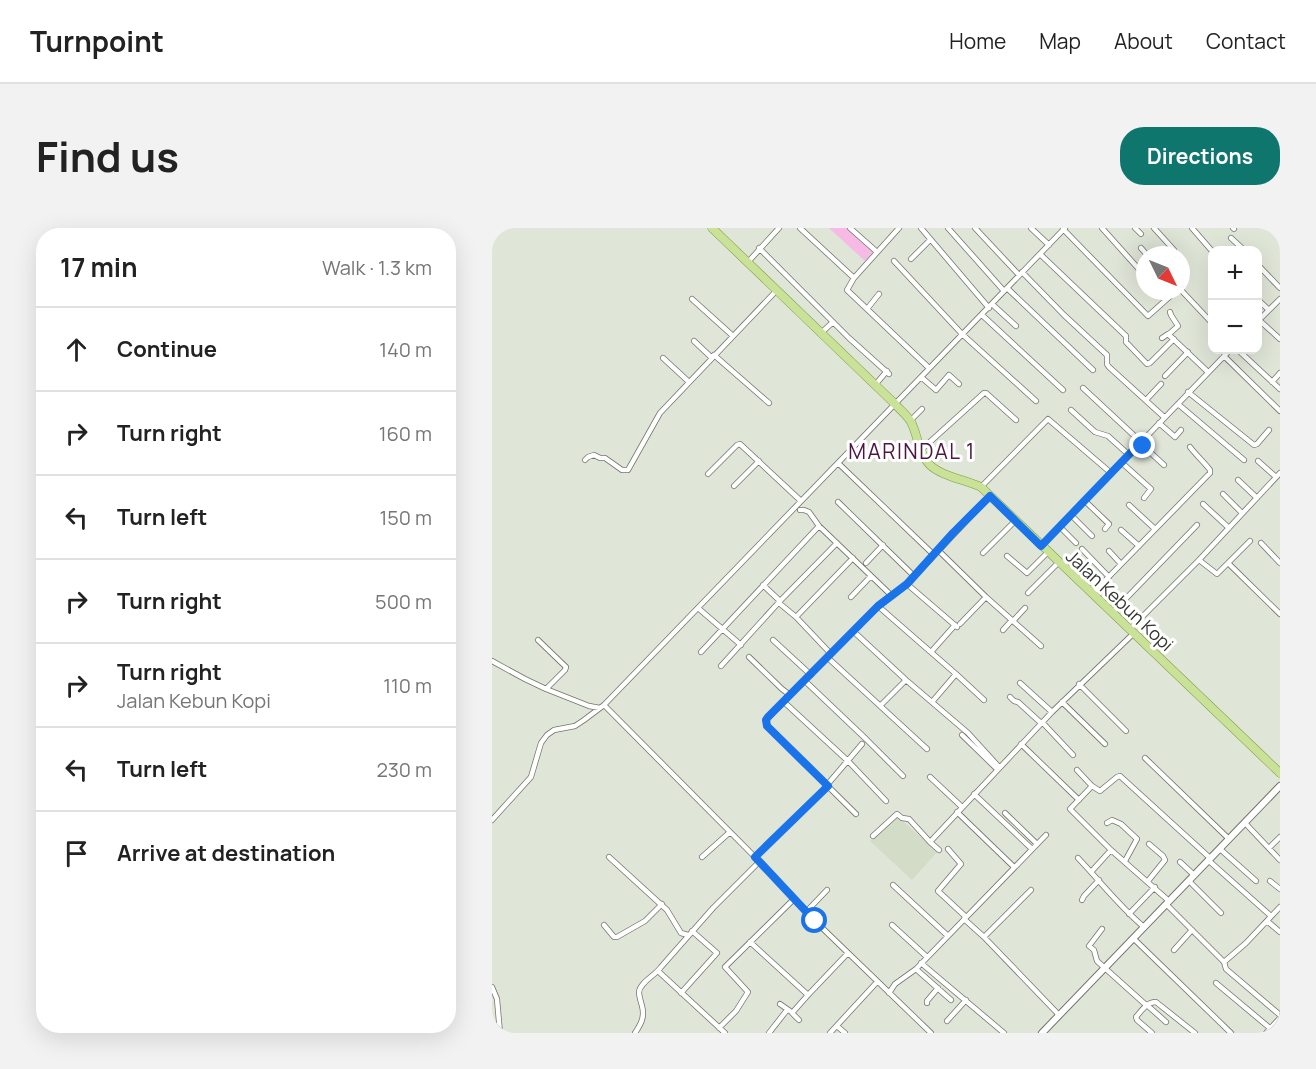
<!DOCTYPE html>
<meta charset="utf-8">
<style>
:root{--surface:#fff;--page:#f2f2f2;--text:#222;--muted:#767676;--line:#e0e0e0;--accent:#0f766e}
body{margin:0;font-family:Manrope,sans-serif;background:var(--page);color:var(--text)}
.controls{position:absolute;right:18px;top:18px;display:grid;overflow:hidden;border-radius:12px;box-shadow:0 6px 24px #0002}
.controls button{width:54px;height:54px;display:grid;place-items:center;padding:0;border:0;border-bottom:2px solid var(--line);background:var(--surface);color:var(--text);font:30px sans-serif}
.compass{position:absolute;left:644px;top:18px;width:54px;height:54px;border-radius:50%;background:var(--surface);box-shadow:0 6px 24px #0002;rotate:133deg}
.stop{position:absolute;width:18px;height:18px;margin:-14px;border:4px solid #1a73e8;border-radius:50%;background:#fff}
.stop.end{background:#1a73e8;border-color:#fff;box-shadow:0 2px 6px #0008}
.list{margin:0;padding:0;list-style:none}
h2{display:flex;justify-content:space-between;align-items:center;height:78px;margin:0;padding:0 24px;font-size:26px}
h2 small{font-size:20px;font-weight:400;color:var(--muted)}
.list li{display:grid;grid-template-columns:39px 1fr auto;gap:18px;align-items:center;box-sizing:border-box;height:84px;padding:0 24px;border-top:2px solid var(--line)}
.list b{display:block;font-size:22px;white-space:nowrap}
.list p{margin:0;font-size:20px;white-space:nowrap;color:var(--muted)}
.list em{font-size:20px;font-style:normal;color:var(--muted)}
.icon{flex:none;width:33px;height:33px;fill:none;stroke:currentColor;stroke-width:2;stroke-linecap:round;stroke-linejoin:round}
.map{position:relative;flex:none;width:788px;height:805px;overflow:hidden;border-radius:24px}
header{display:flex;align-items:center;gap:36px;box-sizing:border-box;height:84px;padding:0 30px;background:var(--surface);border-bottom:2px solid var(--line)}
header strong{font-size:28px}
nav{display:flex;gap:33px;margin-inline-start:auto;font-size:21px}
.intro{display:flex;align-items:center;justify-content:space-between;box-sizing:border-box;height:144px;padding:0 36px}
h1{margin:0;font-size:42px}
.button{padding:15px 27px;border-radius:24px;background:var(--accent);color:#fff;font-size:21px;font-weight:700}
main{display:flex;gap:36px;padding:0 36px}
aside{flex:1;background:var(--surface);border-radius:24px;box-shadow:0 6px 24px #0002}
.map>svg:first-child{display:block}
.built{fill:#d3dcc7}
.green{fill:#f6bae5}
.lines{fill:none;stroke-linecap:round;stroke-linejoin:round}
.minor-casing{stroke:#707568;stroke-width:6}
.tertiary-casing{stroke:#707568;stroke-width:8}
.primary-casing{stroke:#7d9947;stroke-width:9}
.minor{stroke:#fff;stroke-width:4.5}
.tertiary{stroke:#fff;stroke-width:6}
.primary{stroke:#c9e298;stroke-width:8}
.route{stroke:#1a73e8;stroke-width:8}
.labels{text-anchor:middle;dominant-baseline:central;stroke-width:6;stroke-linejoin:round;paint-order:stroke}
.street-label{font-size:18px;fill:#343631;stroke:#fff}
.quarter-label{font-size:21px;letter-spacing:1.5px;fill:#4c1641;stroke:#fff}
</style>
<header>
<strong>Turnpoint</strong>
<nav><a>Home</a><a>Map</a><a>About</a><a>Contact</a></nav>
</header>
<div class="intro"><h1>Find us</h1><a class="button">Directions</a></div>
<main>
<aside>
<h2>17 min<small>Walk · 1.3 km</small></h2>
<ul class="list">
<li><svg class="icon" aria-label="ahead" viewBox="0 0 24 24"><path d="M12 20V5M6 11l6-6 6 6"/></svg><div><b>Continue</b></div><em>140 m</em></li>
<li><svg class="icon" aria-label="right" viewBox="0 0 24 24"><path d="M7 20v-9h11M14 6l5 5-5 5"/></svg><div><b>Turn right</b></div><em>160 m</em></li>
<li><svg class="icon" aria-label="left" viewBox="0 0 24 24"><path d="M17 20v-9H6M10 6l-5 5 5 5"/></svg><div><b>Turn left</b></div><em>150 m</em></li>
<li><svg class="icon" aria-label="right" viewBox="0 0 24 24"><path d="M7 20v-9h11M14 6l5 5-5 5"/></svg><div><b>Turn right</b></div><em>500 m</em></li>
<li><svg class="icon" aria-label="right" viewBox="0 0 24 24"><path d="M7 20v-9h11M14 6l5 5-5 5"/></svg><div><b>Turn right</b><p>Jalan Kebun Kopi</p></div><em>110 m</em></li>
<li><svg class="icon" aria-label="left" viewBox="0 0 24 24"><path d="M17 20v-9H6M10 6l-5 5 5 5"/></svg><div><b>Turn left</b></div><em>230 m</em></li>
<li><svg class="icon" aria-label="arrive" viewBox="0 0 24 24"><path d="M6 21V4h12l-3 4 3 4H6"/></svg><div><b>Arrive at destination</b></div></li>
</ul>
</aside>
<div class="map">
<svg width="788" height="805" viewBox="0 0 788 805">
<rect width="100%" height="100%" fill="#dfe5d7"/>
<path class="built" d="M404 587 445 624 420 652 378 613Z"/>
<path class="green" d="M337 0H355L381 24 373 33Z"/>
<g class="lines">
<defs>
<path id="minor" d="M308 0 362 50
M358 0 385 24
M407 0 362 50 355 62 437 140
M429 0 497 80
M456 0 512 63
M483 0 527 47
M539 0 557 17
M610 0 653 48
M643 0 649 6
M662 0 682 22
M700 0 720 23
M741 0 742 1
M571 1 656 88 684 63
M739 10 752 22
M267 20 357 110 397 146
M649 20 655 27
M548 26 634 108V114L655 136 658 135 682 111
M419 31 438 12
M402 33 470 106 544 173
M256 34 287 0
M766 37 788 60
M530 44 572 87 615 127V136L617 139 672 189
M515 60 601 142
M689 62 720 95
M667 63 675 71
M200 71 241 108
M766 72 777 82
M500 76 524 98
M375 81 387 66
M490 87 571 162
M767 92 788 111
M766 93 788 71
M329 105 341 94
M677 106 686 98 679 87 678 84
M670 110 676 106 716 144
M202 113 220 130
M746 122 788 161
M222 127 277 175
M732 128 788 183
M171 130 197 154
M673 148 696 124
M429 149 444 162 457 147 467 156
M780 154 788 145
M383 157 395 143
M591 160 649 214
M696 164 762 217 765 216 777 202
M654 172 669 156
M686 176 752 232
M579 182 603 204 616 208 637 227
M418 193 430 181
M667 195 683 209 689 202
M648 215 672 237
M429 222 492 165H494L524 192
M93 232 96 229 102 227 108 230H113L130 242H136L168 185 285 62
M766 233 784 249
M629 234 659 261 652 270
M346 235 442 327
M216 246 245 217 248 216 309 273
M746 252 765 270
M242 258 267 233
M489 259 556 191 619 245
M731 266 750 285
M593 273 617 296 613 301
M346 274 422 348
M711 276 737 300
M637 277 663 301
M308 282H312L317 284 327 298 399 367
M579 287 600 308
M568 299 584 315
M629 302 647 318
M769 315 788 335
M549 318 738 122
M590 321 617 349
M446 322 494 369 549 418
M617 323 629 336
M491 325 523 293
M515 328 535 345 556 324
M707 332 725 346 758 313
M374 335 391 317
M736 335 788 386
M415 356 465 399
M271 357 288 373
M536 365 567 334
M600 366 718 245V242C712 234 704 227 698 219
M359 369 379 348
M287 375 304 389 339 426
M386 378 464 446 492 472
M206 380 249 417
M620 385 705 297
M304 389 361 330
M521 393 533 380
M468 396 494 369
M638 401 707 332 788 245
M511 402 520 392
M361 403 414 452 476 505 507 539
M46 412 74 439 73 442 54 461 97 478 108 480
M281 412 319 447
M209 424 327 298
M439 424 463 397
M257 429 290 461 298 467
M336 430 435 521
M0 433 33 451 54 461
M229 438 288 373 345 315
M313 453 374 511 411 548
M528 455 560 484
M587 456 634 503
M518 469 522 473 526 474 549 495
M292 474 356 533 394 573
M440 474 464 446
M570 474 613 516
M112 477 263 629 323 693 439 805
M388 478 414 452
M550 494 581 527
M470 507 505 541
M529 516 587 572
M653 530 737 611
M585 542 600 558 608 563 625 549 628 548 718 630
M438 549 470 579
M335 557 370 516
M600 558 578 581 619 622 677 673
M482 566 540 621
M465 584 522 639
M513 585 545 616
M364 586 275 498 274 492 386 378 415 356 498 268
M0 592 39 549 49 515 55 507 62 502 83 498 92 492 112 477 573 0
M615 595 620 592 629 596 645 611 633 633
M753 595 788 632
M381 608 405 586 410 590 417 591 438 614
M777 620 788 609
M456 621 469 636 446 663 474 689
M728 621 764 653
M447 622 438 614 560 484 642 405
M117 629 175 682 189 705 196 707
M210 629 238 604
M263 629 336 558
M586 630C608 653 627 678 652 699
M716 632 779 688
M688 634 702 647
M599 644 619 622
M656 653 673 632 671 628 657 616
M697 653 729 685
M778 653 788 661
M401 657 456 708
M590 672 592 668 607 652
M674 676 732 734 734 741 788 787
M314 684 335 662
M637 686 663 659
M472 691 492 709 567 787
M775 693 788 704
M112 697 122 709H125L153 693 170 676
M400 697 435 729
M610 701 597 718 602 722 605 733 654 777
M492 709 539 662
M641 710 739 805
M258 714 316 767 356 725
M682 722 700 702
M732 734 754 715 788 679
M429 735 512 805
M424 741 459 772
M166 743 233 805
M724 755 779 801
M0 759 5 771 8 805
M189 765 225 725 200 703
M397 765 403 756 424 741 554 607
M435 775V773L446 760
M288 776 298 783
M656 778 674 794
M307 792 300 785 316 767
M455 793 474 772
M345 798 353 805
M227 800 244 783 256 764 233 739 302 671
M143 805C149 796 153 789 150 778 149 774 147 768 147 764 148 754 164 747 169 739L221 680 267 634
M277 805 295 782
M338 805 385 754
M660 805 645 792 644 789C650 782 655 774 664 774L703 805
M774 805 788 790"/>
<path id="tertiary" d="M550 805 788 558"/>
<path id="primary" d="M220 0 403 176C408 182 415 187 419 194 426 207 426 225 438 237 449 248 474 252 489 259L788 545"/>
</defs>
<use href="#minor" class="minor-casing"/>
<use href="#tertiary" class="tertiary-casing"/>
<use href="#primary" class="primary-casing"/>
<use href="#minor" class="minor"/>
<use href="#tertiary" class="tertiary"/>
<use href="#primary" class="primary"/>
</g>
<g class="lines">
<path class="route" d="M323 693 263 629 336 558 275 498 274 492 276 489 386 378 415 356 461 305 498 268 549 318 648 215 651 218"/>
</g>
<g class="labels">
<g class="street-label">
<text transform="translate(628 372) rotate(43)">Jalan Kebun Kopi</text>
</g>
<g class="quarter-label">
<text x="420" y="223">MARINDAL 1</text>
</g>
</g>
</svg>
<div class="controls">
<button>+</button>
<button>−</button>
</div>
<svg class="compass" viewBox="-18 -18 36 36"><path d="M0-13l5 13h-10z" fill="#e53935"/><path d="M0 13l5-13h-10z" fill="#767676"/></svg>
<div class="stop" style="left:323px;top:693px"></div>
<div class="stop end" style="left:651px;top:218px"></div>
</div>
</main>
